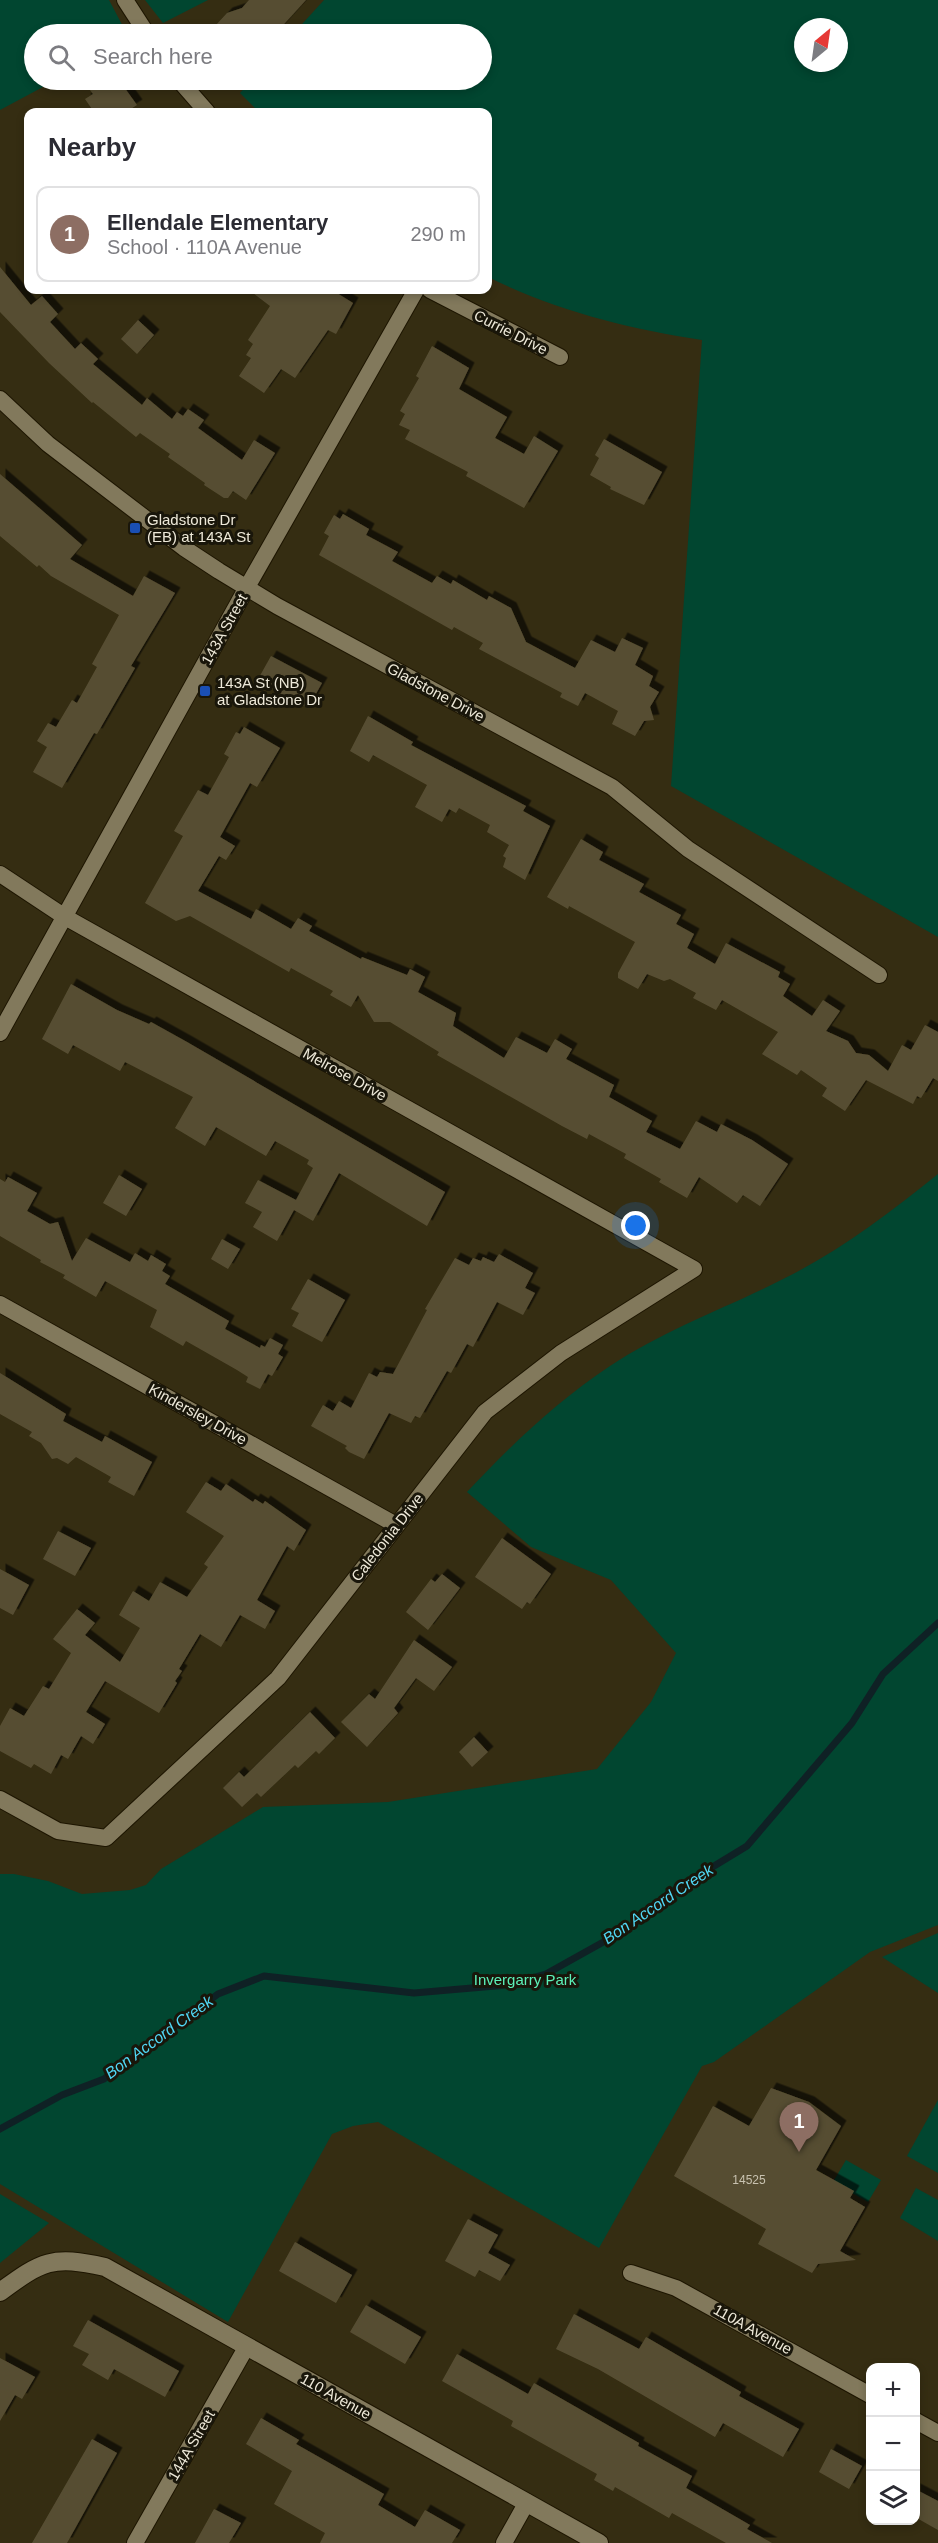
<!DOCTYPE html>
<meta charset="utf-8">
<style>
:root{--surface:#fff;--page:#f2f2f3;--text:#2b2b33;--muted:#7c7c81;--line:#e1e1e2;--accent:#865e5c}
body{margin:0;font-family:Arial,sans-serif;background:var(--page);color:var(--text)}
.controls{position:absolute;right:18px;bottom:18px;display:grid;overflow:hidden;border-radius:12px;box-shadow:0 3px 9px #0003}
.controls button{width:54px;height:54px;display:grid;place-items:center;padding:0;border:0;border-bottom:2px solid var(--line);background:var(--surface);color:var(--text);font:30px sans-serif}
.compass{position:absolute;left:794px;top:18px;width:54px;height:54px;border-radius:50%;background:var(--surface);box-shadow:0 3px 9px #0003;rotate:29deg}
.you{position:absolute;left:636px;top:1226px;width:21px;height:21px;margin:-15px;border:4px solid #fff;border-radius:50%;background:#1a73e8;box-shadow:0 0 0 9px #1a73e833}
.badge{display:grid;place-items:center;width:39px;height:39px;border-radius:50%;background:var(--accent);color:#fff;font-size:20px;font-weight:700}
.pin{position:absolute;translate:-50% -50px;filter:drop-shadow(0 2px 3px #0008)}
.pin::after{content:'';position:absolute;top:32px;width:21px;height:18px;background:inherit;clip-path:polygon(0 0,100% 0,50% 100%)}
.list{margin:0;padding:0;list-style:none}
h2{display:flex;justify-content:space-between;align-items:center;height:78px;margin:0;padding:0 24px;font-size:26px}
h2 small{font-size:20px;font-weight:400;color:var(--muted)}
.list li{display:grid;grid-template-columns:39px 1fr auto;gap:18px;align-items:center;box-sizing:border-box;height:96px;margin:0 12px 12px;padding:0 12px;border:2px solid var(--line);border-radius:12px}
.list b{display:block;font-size:22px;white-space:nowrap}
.list p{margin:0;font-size:20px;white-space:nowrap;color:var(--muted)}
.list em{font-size:20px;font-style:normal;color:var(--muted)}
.icon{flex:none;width:33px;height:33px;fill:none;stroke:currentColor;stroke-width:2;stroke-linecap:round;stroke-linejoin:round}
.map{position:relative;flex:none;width:938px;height:2543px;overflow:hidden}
.search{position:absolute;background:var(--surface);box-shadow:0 3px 9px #0003;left:24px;top:24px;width:468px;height:66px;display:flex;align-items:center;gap:15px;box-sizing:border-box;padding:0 21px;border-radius:33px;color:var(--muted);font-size:22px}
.panel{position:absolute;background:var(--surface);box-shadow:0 3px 9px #0003;left:24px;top:108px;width:468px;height:186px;border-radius:12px}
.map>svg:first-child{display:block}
.green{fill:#014630;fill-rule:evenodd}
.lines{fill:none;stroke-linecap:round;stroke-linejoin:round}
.stream{stroke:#0f2125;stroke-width:7}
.building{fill:#574e33;filter:url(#shadow)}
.minor-casing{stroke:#1d1500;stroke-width:18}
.tertiary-casing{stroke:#1d1500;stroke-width:20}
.minor{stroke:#82795c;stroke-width:16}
.tertiary{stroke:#82795c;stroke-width:18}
.transit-dot{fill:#1a4fb4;stroke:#19160a;stroke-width:2}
.labels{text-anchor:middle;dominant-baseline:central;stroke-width:6;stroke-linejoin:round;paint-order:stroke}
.number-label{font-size:12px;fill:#c8c2b0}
.street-label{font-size:15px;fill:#eee9d9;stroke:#19160a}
.poi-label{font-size:15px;fill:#eee9d9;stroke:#19160a;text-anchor:start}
.park-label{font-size:15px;fill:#5cf2b9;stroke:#19160a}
.water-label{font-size:16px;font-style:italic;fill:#50d7f4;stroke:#19160a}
</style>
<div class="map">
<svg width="938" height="2543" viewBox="0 0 938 2543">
<defs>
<filter id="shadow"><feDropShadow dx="5.5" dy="-5.5" stdDeviation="0" flood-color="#0009"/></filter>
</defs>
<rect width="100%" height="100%" fill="#352d12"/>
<path class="green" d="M0 0H109L127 34H34V80H56L0 110Z
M145 0H208L163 23Z
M324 0H938V937L671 786 702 340C629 329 554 310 488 277V112H259L240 93 252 80H482V34H293ZM803 27H839V63H803Z
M938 1174V1925L870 1952 714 2062 702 2066 599 2248 378 2122 353 2126 332 2134 228 2322 0 2184V1874H14L48 1881 82 1894 130 1890 146 1885 161 1869 263 1807 388 1802 597 1769 651 1702 676 1653 611 1580 531 1547 467 1492C511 1445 556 1402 610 1366 667 1328 732 1306 793 1274 845 1247 892 1211 938 1174Z
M938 1933V1993L882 1957Z
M938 2100V2173L907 2156Z
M846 2160 881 2180 868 2202 833 2182Z
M916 2188 938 2200V2241L900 2218Z
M0 2194 49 2223 0 2263Z"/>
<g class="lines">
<path class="stream" d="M0 2129 62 2095 104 2079 218 1994 264 1976 414 1993 507 1985 546 1974 632 1926 668 1894 747 1846 852 1723 883 1674 938 1623"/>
</g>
<path class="building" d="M249 0H306L275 34H226L216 25 227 13 242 8Z
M96 80H119L137 105 126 112H94L85 99 93 94 87 86Z
M0 267 31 305 42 296 58 314 50 322 75 349 81 343 98 359 93 364 142 405 147 398 172 419 177 412 183 416 188 409 204 420 198 428 242 460 254 440 275 453 246 500 233 491 228 498H224L204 485 205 483 168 457 170 454 140 433 136 437 93 402 92 403 49 363 0 312Z
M249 290H332L353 303 336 334 328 330 295 378 281 369 264 393 239 376 251 358 246 355 253 344 248 340 270 306Z
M138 320 154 335 137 354 121 339Z
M432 346 469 368 459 389 507 417 495 438 524 454 534 436 558 451 524 508 466 476 468 472 405 439 410 430 399 425 405 414 400 411 419 378 416 376Z
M604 439 662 472 644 505 610 489 611 487 590 475 599 458 595 455Z
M0 474 82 545 70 559 133 596 144 576 175 593 131 666 135 668 97 734 94 733 62 788 33 772 47 747 37 741 48 723 56 727 72 700 77 703 97 667 92 664 119 615 51 576 39 565 37 567 0 536Z
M343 514 369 529 366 535 398 552 392 561 432 583 437 576 451 584 453 580 487 600 489 596 511 608 526 642 575 668 591 640 615 652 622 638 643 648 635 665 653 676 649 686 659 692 650 707 654 720 644 721 635 736 612 724 618 711 585 693 578 706 560 697 562 693 479 649 483 643 454 627 452 630 319 555 329 536 324 533 334 515 340 519Z
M271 656 322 683 308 708 257 681Z
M368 716 413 742 411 745 526 806 523 811 550 826 525 880 503 867 506 858 503 856 509 845 487 832 490 825 459 808 456 813 449 809 442 822 415 807 427 785 373 755 369 762 350 751Z
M244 727 280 748 257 787 250 783 220 837 235 846 226 860 219 856 198 891 251 919 256 909 291 929 298 918 312 926 309 931 361 959 362 957 407 975 410 969 425 977 418 992 456 1013 453 1026 504 1058 516 1037 547 1053 555 1039 572 1049 566 1059 614 1085 609 1097 652 1121 646 1132 680 1149 696 1121 717 1132 721 1124 752 1140 788 1164 760 1206 743 1195 737 1203 699 1177 687 1198 659 1182 661 1179 624 1158 626 1154 589 1134 587 1139 562 1126 437 1055 439 1052 390 1022H374L358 995 351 1007 330 995 333 991 291 968 289 972 190 916 176 921 145 903 183 836 174 831 198 790 208 795 229 757 224 754 236 732 240 734Z
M581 839 603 852 599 860 644 884 639 892 681 915 676 924 694 934 687 948 715 964 726 943 780 972 778 977 790 984 783 996 812 1016 823 1000 840 1011 826 1031 848 1041 856 1053 869 1055 888 1071 902 1045 911 1050 925 1025 938 1032V1081L933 1078 921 1098 917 1096 913 1104 866 1080 845 1111 822 1096 827 1088 801 1070 797 1075 762 1054 778 1032 722 1000 716 1010 693 998 696 993 670 979 664 981 647 974 638 989 618 978V973L635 942 569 906 568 909 547 897Z
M71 984 117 1010 149 1024 151 1022 187 1042 445 1192 427 1226 339 1173 313 1221 294 1210 277 1241 253 1227 262 1212 245 1203 258 1180 296 1200 313 1168 307 1164 309 1160 275 1141 266 1156 216 1127 205 1146 175 1128 193 1097 125 1062 120 1071 73 1045 68 1054 42 1039Z
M119 1175 142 1189 126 1216 103 1203Z
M8 1177 37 1193 27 1211 50 1224 58 1222 72 1261 86 1238 130 1262 135 1253 148 1261 151 1255 166 1264 162 1271 170 1276 165 1284 229 1321 225 1329 260 1348 261 1345 265 1347 270 1338 283 1345 278 1354 283 1357 272 1376 268 1374 260 1389 246 1382 248 1377 237 1370 186 1341 183 1346 150 1327 157 1310 105 1281 96 1297 63 1278 65 1275 40 1262 41 1260 0 1236V1179L5 1182Z
M222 1239 240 1249 228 1269 211 1259Z
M499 1254 533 1273 525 1288 535 1293 523 1315 497 1302 473 1347 467 1344 451 1373 447 1371 420 1418 415 1416 411 1423 389 1413 364 1459 349 1452 345 1448 347 1446 311 1426 323 1405 333 1411 339 1401 351 1408 369 1373 377 1377 380 1372 393 1374 427 1310 425 1309 455 1258 469 1265 473 1258 481 1261 483 1257 494 1262Z
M308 1279 345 1300 322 1342 292 1326 299 1313 291 1309Z
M0 1373 66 1414 63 1421 102 1442 105 1436 152 1462 134 1496 108 1482 111 1477 76 1457 68 1464 57 1458 52 1459 41 1443 29 1436 32 1432 0 1414Z
M206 1482 221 1491 226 1484 253 1502 255 1499 263 1504 265 1501 306 1530 294 1551 287 1546 257 1600 275 1611 265 1629 240 1615 221 1647 200 1634 179 1669 182 1671 175 1681 177 1683 159 1713 105 1681 86 1712 105 1724 93 1744 81 1736 68 1759 61 1755 51 1774 34 1764 31 1768 0 1751V1726L10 1708 24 1716 43 1686 49 1689 71 1653 53 1639 77 1609 95 1623 85 1635 120 1662 140 1628 119 1615 133 1591 149 1601 160 1582 187 1597 208 1567 204 1564 224 1536 186 1512Z
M58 1531 91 1548 75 1576 43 1559Z
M502 1538 551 1574 530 1604 527 1602 522 1609 475 1577Z
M0 1569 29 1585 13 1615 0 1608Z
M442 1574 460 1588 428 1630 406 1612 431 1579 435 1582Z
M414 1640 452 1667 434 1691 416 1678 394 1708 398 1713 367 1747 341 1722 369 1694 375 1699Z
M310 1712 335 1738 319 1754 316 1751 298 1768 295 1765 261 1797 257 1793 242 1807 223 1788 239 1772 244 1777Z
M474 1737 488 1752 472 1767 459 1752Z
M771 2088 809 2102 841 2126 816 2170 854 2191 850 2198 865 2207 840 2251 856 2260 818 2264 812 2273 758 2244 766 2229 674 2176 713 2106 749 2126Z
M468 2219 498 2235 488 2253 510 2265 500 2281 479 2270 475 2277 445 2261Z
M295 2242 352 2275 336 2303 279 2271Z
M366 2305 421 2337 405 2364 350 2332Z
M574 2314 639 2349 646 2337 741 2392 739 2396 799 2429 783 2457 723 2423 715 2437 598 2369 556 2349Z
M88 2320 179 2371 165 2397 114 2369 108 2380 82 2365 89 2354 73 2346Z
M457 2354 528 2394 534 2383 639 2443 638 2446 692 2476 686 2488 750 2525 747 2529 772 2543H726L672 2513 669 2518 615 2487 613 2491 594 2480 597 2474 511 2426 513 2421 442 2381Z
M0 2358 35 2377 22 2399 15 2395 0 2421Z
M261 2418 299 2440 296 2444 384 2494 378 2505 415 2527 425 2510 460 2530 452 2543H320L325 2533 274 2504 292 2471 246 2444Z
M92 2439 117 2453 67 2543H32Z
M831 2449 862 2466 849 2489 819 2472Z
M915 2489 938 2501V2530L915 2517Z
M214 2509 241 2523 229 2543H195Z"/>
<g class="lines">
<defs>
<path id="minor" d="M125 0 147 34
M179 80 207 112
M430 290 560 357
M0 399 48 444 184 548 219 571 277 606 612 787 688 849 879 975
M0 874 65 917 694 1269 561 1353 485 1412 278 1678 106 1838 58 1831 0 1799
M0 1033 246 589 416 290
M0 1304 396 1525
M631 2273 676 2288 870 2395
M916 2421 938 2433
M135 2543 247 2346
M504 2543 527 2502"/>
<path id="tertiary" d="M0 2292C42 2261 52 2255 105 2267L599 2543"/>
</defs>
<use href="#minor" class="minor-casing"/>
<use href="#tertiary" class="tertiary-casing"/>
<use href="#minor" class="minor"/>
<use href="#tertiary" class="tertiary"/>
</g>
<g class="transit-dot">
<rect x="129" y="522" width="12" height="12" rx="3"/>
<rect x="199" y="685" width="12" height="12" rx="3"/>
</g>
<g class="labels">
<g class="number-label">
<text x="749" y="2180">14525</text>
</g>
<g class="street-label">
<text transform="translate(511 332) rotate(27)">Currie Drive</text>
<text transform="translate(224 629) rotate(-61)">143A Street</text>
<text transform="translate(436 692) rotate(28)">Gladstone Drive</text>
<text transform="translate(345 1074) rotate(29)">Melrose Drive</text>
<text transform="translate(198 1414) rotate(29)">Kindersley Drive</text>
<text transform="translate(387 1537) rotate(-52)">Caledonia Drive</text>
<text transform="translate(753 2329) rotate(29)">110A Avenue</text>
<text transform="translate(336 2396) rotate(29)">110 Avenue</text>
<text transform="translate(191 2445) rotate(-60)">144A Street</text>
</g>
<g class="poi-label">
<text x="147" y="519">Gladstone Dr<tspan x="147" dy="17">(EB) at 143A St</tspan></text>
<text x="217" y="682">143A St (NB)<tspan x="217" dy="17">at Gladstone Dr</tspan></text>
</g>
<g class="park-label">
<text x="525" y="1979">Invergarry Park</text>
</g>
<g class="water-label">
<text transform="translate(658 1904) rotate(-34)">Bon Accord Creek</text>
<text transform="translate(159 2037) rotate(-36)">Bon Accord Creek</text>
</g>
</g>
</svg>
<div class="controls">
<button>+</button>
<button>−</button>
<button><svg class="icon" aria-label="layers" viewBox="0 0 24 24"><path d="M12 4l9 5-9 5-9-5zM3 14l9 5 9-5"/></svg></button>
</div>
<svg class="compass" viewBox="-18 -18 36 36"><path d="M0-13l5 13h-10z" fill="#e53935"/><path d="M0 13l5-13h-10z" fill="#7c7c81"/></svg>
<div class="you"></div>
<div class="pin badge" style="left:799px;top:2152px;background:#8d6e63">1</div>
<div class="search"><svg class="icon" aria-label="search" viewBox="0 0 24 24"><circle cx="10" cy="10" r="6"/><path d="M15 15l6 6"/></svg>Search here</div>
<section class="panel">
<h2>Nearby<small></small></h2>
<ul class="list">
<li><span class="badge" style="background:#8d6e63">1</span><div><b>Ellendale Elementary</b><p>School · 110A Avenue</p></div><em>290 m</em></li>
</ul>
</section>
</div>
